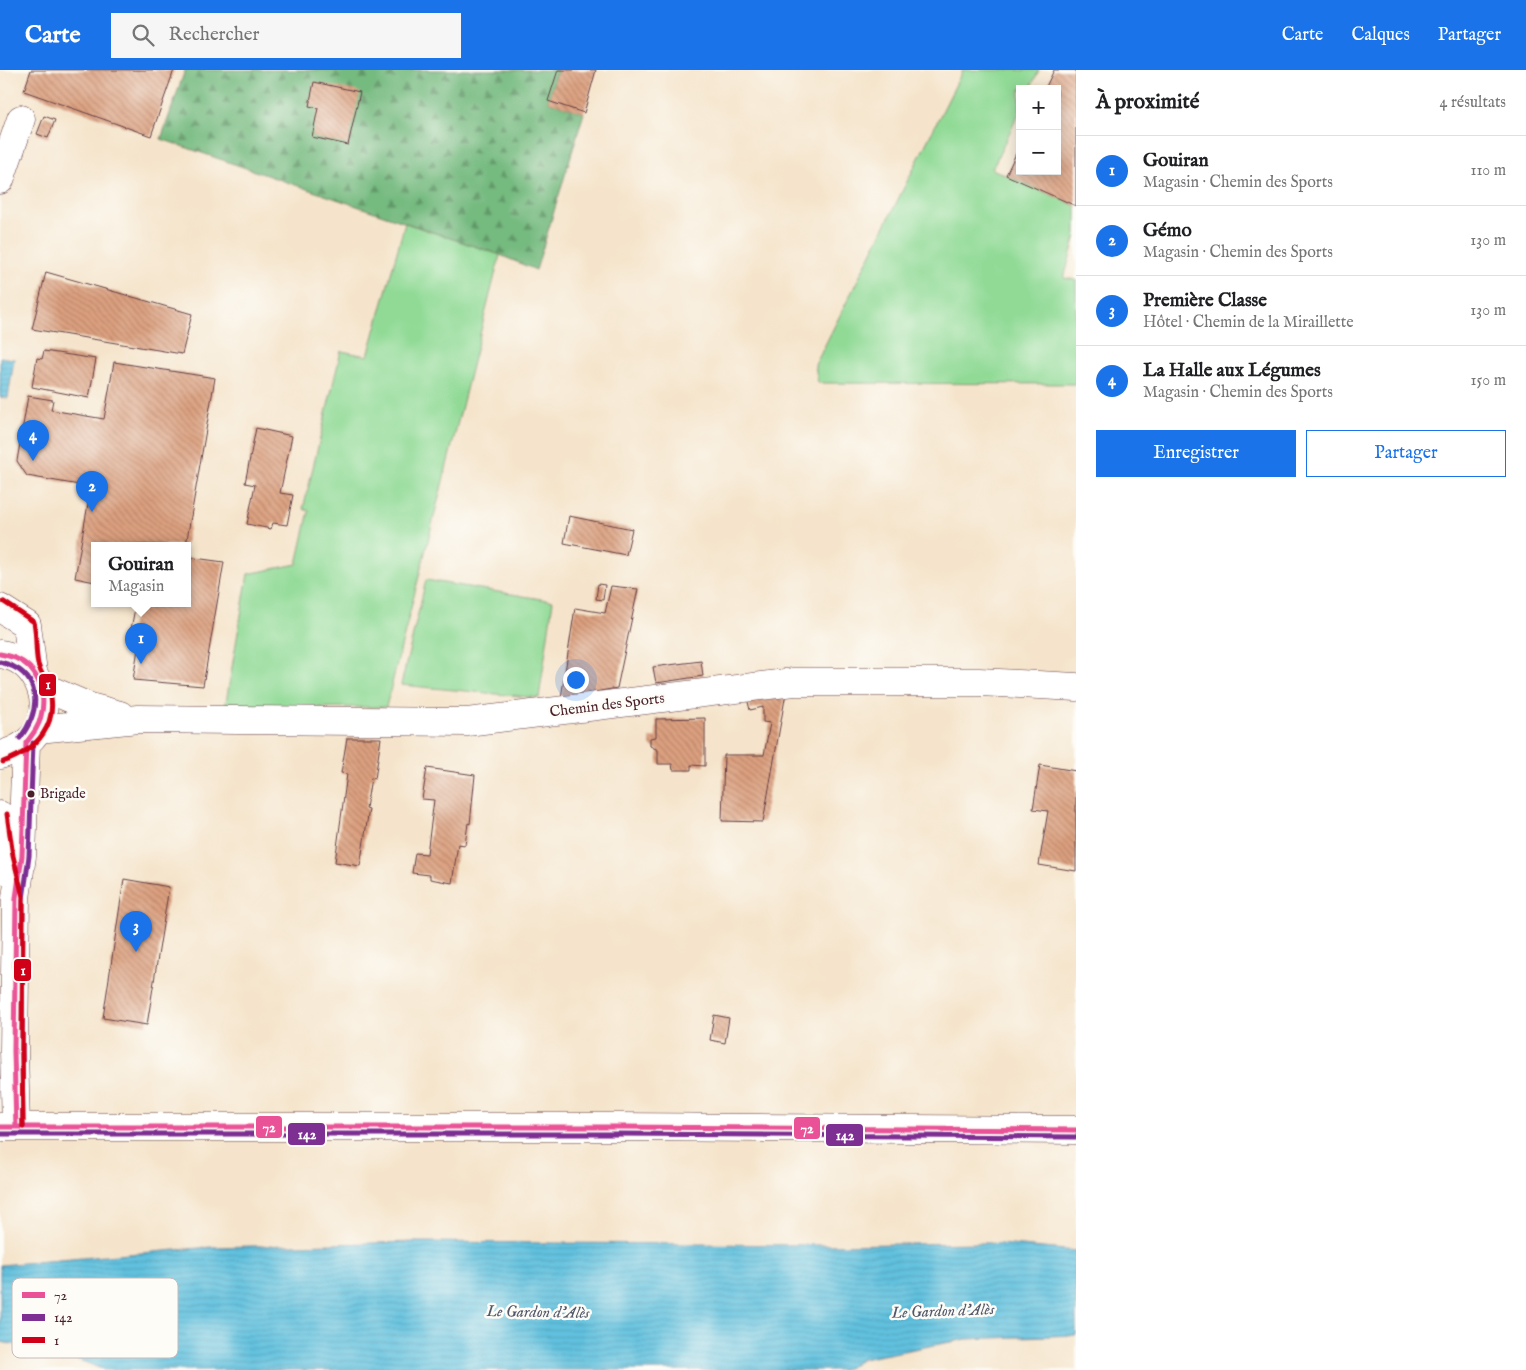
<!DOCTYPE html>
<html lang="fr">
<meta charset="utf-8">
<style>
:root{--surface:#fff;--page:#f6f6f6;--text:#202124;--muted:#757577;--line:#e0e0e0;--accent:#1a73e8}
body{margin:0;font-family:"IM FELL English",serif;background:var(--page);color:var(--text)}
.controls{position:absolute;right:15px;top:15px;display:grid;overflow:hidden;border-radius:0px;box-shadow:0 2px 12px #0003}
.controls button{width:45px;height:45px;display:grid;place-items:center;padding:0;border:0;border-bottom:1px solid var(--line);background:var(--surface);color:var(--text);font:25px sans-serif}
.you{position:absolute;left:575px;top:609px;width:18px;height:18px;margin:-12px;border:4px solid #fff;border-radius:50%;background:#1a73e8;box-shadow:0 0 0 8px #1a73e833}
.badge{display:grid;place-items:center;width:32px;height:32px;border-radius:50%;background:var(--accent);color:#fff;font-size:16px;font-weight:700}
.pin{position:absolute;translate:-50% -41px;filter:drop-shadow(0 1px 2px #0008)}
.pin::after{content:'';position:absolute;top:26px;width:18px;height:15px;background:inherit;clip-path:polygon(0 0,100% 0,50% 100%)}
.popup{position:absolute;left:91px;top:472px;width:100px;height:65px;box-sizing:border-box;display:grid;place-content:center;border-radius:0px;background:var(--surface);filter:drop-shadow(0 1px 4px #0005);font-size:16px;white-space:nowrap;color:var(--muted)}
.popup b{font-size:19px;color:var(--text)}
.popup::after{content:'';position:absolute;left:50%;top:100%;margin-left:-10px;border:10px solid transparent;border-top-color:var(--surface)}
.list{margin:0;padding:0;list-style:none}
h2{display:flex;justify-content:space-between;align-items:center;height:65px;margin:0;padding:0 20px;font-size:21px}
h2 small{font-size:16px;font-weight:400;color:var(--muted)}
.list li{display:grid;grid-template-columns:32px 1fr auto;gap:15px;align-items:center;box-sizing:border-box;height:70px;padding:0 20px;border-top:1px solid var(--line)}
.list b{display:block;font-size:19px;white-space:nowrap}
.list p{margin:0;font-size:16px;white-space:nowrap;color:var(--muted)}
.list em{font-size:16px;font-style:normal;color:var(--muted)}
.actions{display:flex;gap:10px;padding:15px 20px}
.actions a{flex:1;padding:11px 0;border:1px solid var(--accent);border-radius:0px;text-align:center;font-size:18px;color:var(--accent)}
.actions .main{background:var(--accent);color:#fff}
.icon{flex:none;width:28px;height:28px;fill:none;stroke:currentColor;stroke-width:2;stroke-linecap:round;stroke-linejoin:round}
.map{position:relative;flex:none;width:1076px;height:1300px;overflow:hidden}
header{display:flex;align-items:center;gap:30px;box-sizing:border-box;height:70px;padding:0 25px;background:var(--accent);color:#fff}
header strong{font-size:24px}
nav{display:flex;gap:28px;margin-inline-start:auto;font-size:18px}
.search{width:350px;height:45px;background:var(--page);display:flex;align-items:center;gap:12px;box-sizing:border-box;padding:0 18px;border-radius:0px;color:var(--muted);font-size:19px}
main{display:flex}
aside{flex:1;background:var(--surface)}
.map>svg:first-child{display:block}
.forest{fill:url(#forest-firs);stroke:#5f6c55}
.green{fill:#91da96;stroke:#6e7c60}
.water{fill:url(#water-rules);stroke:#557084}
.building{fill:url(#building-back-hatch)}
.lines{fill:none;stroke-linecap:round;stroke-linejoin:round}
.minor-casing{stroke:#643d43;stroke-width:29}
.major-casing{stroke:#643d43;stroke-width:29}
.minor{stroke:#fff;stroke-width:28}
.major{stroke:#fff;stroke-width:28}
.bus-1-casing{stroke:#fdfcf7;stroke-width:9}
.bus-2-casing{stroke:#fdfcf7;stroke-width:9}
.bus-3-casing{stroke:#fdfcf7;stroke-width:9}
.bus-1{stroke:#ea5297;stroke-width:5}
.bus-2{stroke:#7d2f92;stroke-width:5}
.bus-3{stroke:#d10019;stroke-width:5}
.bus-dot{fill:#4a1f2b;stroke:#fdfcf7;stroke-width:2}
.labels{text-anchor:middle;dominant-baseline:central;stroke-width:5;stroke-linejoin:round;paint-order:stroke}
.bus-label{font-size:14px;fill:#4a1f2b;stroke:#fdfcf7;text-anchor:start}
.street-label{font-size:15px;fill:#4a1f2b;stroke:#fdfcf7}
.water-label{font-size:16px;font-style:italic;fill:#52586a;stroke:#fdfcf7}
.key{fill:#fdfcf7;stroke:#c7baba;stroke-width:1}
.key-label{font-size:14px;fill:#4a1f2b}
.line-badge{stroke:#fdfcf7;stroke-width:2}
.badge-label{font-size:14px;text-anchor:middle;font-weight:bold;fill:#fff}
</style>
<header>
<strong>Carte</strong>
<div class="search"><svg class="icon" aria-label="search" viewBox="0 0 24 24"><circle cx="10" cy="10" r="6"/><path d="M15 15l6 6"/></svg>Rechercher</div>
<nav><a>Carte</a><a>Calques</a><a>Partager</a></nav>
</header>
<main>
<div class="map">
<svg width="1076" height="1300" viewBox="0 0 1076 1300">
<defs>
<pattern id="forest-firs" width="22" height="20" patternUnits="userSpaceOnUse" patternTransform="scale(1.25)"><rect width="22" height="20" fill="#74ba7f"/><path d="M5 1l3.5 6h-7zM16 11l3.5 6h-7z" fill="#619768"/></pattern>
<pattern id="water-rules" width="6" height="5" patternUnits="userSpaceOnUse" patternTransform="scale(1.25)"><rect width="6" height="5" fill="#60c1de"/><path d="M0 2.5h6" fill="none" stroke="#55a5bf"/></pattern>
<pattern id="building-back-hatch" width="6" height="6" patternUnits="userSpaceOnUse" patternTransform="scale(1.25)"><rect width="6" height="6" fill="#dca07f"/><path d="M-1 5l2 2M0 0l6 6M5-1l2 2" fill="none" stroke="#b48268"/></pattern>
</defs>
<rect width="100%" height="100%" fill="#fdfcf7"/>
<filter id="ink" filterUnits="userSpaceOnUse"><feTurbulence type="fractalNoise" baseFrequency=".02" numOctaves="2"/><feDisplacementMap in="SourceGraphic" scale="10" xChannelSelector="R" yChannelSelector="G"/><feConvolveMatrix kernelMatrix="1 2 1 2 8 2 1 2 1" color-interpolation-filters="sRGB"/></filter>
<filter id="wash" filterUnits="userSpaceOnUse"><feTurbulence type="fractalNoise" baseFrequency=".0096" numOctaves="4" result="noise"/><feDisplacementMap in="SourceGraphic" scale="20" xChannelSelector="R" yChannelSelector="G"/><feGaussianBlur stdDeviation="1.12" result="paint"/><feColorMatrix in="noise" values="0 0 0 0 0 0 0 0 0 0 0 0 0 0 0 0 0 1.4 0 .05"/><feComposite in="paint" operator="in"/></filter>
<g filter="url(#wash)">
<rect width="100%" height="100%" fill="#f5e4cb"/>
<path class="forest" d="M185 0H558L548 31 584 43 536 200 500 185 161 69Z"/>
<path class="green" d="M963 0H1039L1030 19H1020V41L992 99 1076 136V165L1064 208 1076 210V314L818 313 815 295Z
M405 153 500 185 386 637 225 638 248 504 297 494 309 441 303 439 341 281 368 286Z
M426 510 553 531 539 628 401 615Z"/>
<path class="water" d="M0 287 14 289 8 328 0 327Z
M415 1172 821 1175 989 1173 1076 1181V1265L966 1269 862 1289 844 1300H104C72 1285 35 1278 0 1272V1195L211 1177Z"/>
<g id="blocks">
<path class="building" d="M31 0H174L151 66 24 21Z
M558 0H596L584 43 548 31Z
M1054 0H1076V136L1006 105 1020 75V101H1057V19H1045Z
M314 12 360 22 348 75 312 67 318 38 309 36Z
M44 46 55 50 48 68 37 64Z
M46 202 192 244 182 284 32 259Z
M44 281 96 289 89 328 32 317 37 288 42 289Z
M114 292 215 308 186 475H95V512L75 508 91 417 27 406 17 391 28 326 53 330 51 340 104 349Z
M256 358 292 366 280 423 293 425 287 455 273 453 271 459 247 454 255 415 245 413Z
M569 446 632 459 626 485 564 473Z
M187 487 224 492 203 616 133 610 141 560 131 559 136 533H187Z
M598 514 605 515 603 530 596 529Z
M611 516 638 519 617 618 561 628 575 538 605 543Z
M701 591 703 606 656 613 653 597Z
M786 623 763 752 722 751 724 685H764L770 653 763 652V637L750 640 747 628Z
M705 648V696L691 695V700H673L672 694H658V680L650 676V668L656 667V649Z
M347 668H381L375 709 371 708 366 738 369 739 360 796 335 792 347 704 341 703Z
M1040 695 1076 701V801L1039 795 1048 741 1033 739Z
M427 698 475 705 470 754 468 753 465 775 458 774 452 813 430 809V805L412 803 415 783 427 784 434 730 422 729Z
M124 809 169 817 147 955 103 948Z
M714 945 729 948 725 973 710 970Z"/>
</g>
</g>
<g filter="url(#ink)">
<use href="#blocks" fill-opacity="0" stroke="#643d43" stroke-width="1"/>
<g class="lines">
<defs>
<path id="minor" d="M0 110 21 49
M0 538 27 555 33 602
M41 616 90 637 120 645
M38 659 138 649 467 652 794 612H979L1076 617"/>
<path id="major" d="M0 584C35 588 54 629 38 659 30 674 15 681 0 685
M0 745 10 802
M0 1057H617L1076 1060
M16 1057 14 981 16 828 22 786 26 673"/>
</defs>
<use href="#minor" class="minor-casing"/>
<use href="#major" class="major-casing"/>
<use href="#minor" class="minor"/>
<use href="#major" class="major"/>
<defs>
<path id="bus-1" d="M0 584C5 585 10 586 15 588 38 597 47 624 41 646 39 657 32 665 26 673
M0 1057H617L1076 1060
M16 1057 14 981 16 828 22 786 26 673"/>
<path id="bus-2" d="M0 592C41 602 43 638 20 668
M23 1057 22 981 23 829 29 786 33 673
M0 1064H617L1076 1067"/>
<path id="bus-3" d="M3 692C37 680 61 654 48 615 45 608 40 602 38 594 35 580 37 566 34 552L4 532
M7 744 13 786 23 827 22 981 23 1057"/>
</defs>
<use href="#bus-1" class="bus-1-casing"/>
<use href="#bus-2" class="bus-2-casing"/>
<use href="#bus-3" class="bus-3-casing"/>
<use href="#bus-1" class="bus-1"/>
<use href="#bus-2" class="bus-2"/>
<use href="#bus-3" class="bus-3"/>
</g>
</g>
<circle class="bus-dot" cx="31" cy="724" r="4.5"/>
<g class="labels">
<g class="bus-label">
<text x="40" y="724">Brigade</text>
</g>
<g class="street-label">
<text transform="translate(607 635) rotate(-7)">Chemin des Sports</text>
</g>
<g class="water-label">
<text transform="translate(943 1242) rotate(-2)">Le Gardon d'Alès</text>
<text transform="translate(538 1243) rotate(1)">Le Gardon d'Alès</text>
</g>
</g>
<rect x="12" y="1208" width="166" height="80" rx="8" class="key"/>
<rect x="22" y="1222" width="23" height="6" fill="#ea5297"/>
<rect x="22" y="1244" width="23" height="7" fill="#7d2f92"/>
<rect x="22" y="1267" width="23" height="6" fill="#d10019"/>
<g class="key-label">
<text x="54" y="1230">72</text>
<text x="54" y="1252">142</text>
<text x="54" y="1275">1</text>
</g>
<g class="line-badge">
<rect x="38" y="603" width="19" height="24" rx="5" fill="#d10019"/>
<rect x="13" y="888" width="19" height="24" rx="5" fill="#d10019"/>
<rect x="255" y="1045" width="28" height="24" rx="5" fill="#ea5297"/>
<rect x="793" y="1046" width="28" height="24" rx="5" fill="#ea5297"/>
<rect x="287" y="1052" width="39" height="24" rx="5" fill="#7d2f92"/>
<rect x="825" y="1053" width="39" height="24" rx="5" fill="#7d2f92"/>
</g>
<g class="badge-label">
<text x="48" y="619">1</text>
<text x="23" y="905">1</text>
<text x="269" y="1062">72</text>
<text x="807" y="1063">72</text>
<text x="307" y="1069">142</text>
<text x="845" y="1070">142</text>
</g>
</svg>
<div class="controls">
<button>+</button>
<button>−</button>
</div>
<div class="you"></div>
<div class="pin badge" style="left:141px;top:594px">1</div>
<div class="popup"><b>Gouiran</b>Magasin</div>
<div class="pin badge" style="left:92px;top:442px">2</div>
<div class="pin badge" style="left:136px;top:882px">3</div>
<div class="pin badge" style="left:33px;top:391px">4</div>
</div>
<aside>
<h2>À proximité<small>4 résultats</small></h2>
<ul class="list">
<li><span class="badge">1</span><div><b>Gouiran</b><p>Magasin · Chemin des Sports</p></div><em>110 m</em></li>
<li><span class="badge">2</span><div><b>Gémo</b><p>Magasin · Chemin des Sports</p></div><em>130 m</em></li>
<li><span class="badge">3</span><div><b>Première Classe</b><p>Hôtel · Chemin de la Miraillette</p></div><em>130 m</em></li>
<li><span class="badge">4</span><div><b>La Halle aux Légumes</b><p>Magasin · Chemin des Sports</p></div><em>150 m</em></li>
</ul>
<div class="actions"><a class="main">Enregistrer</a><a>Partager</a></div>
</aside>
</main>
